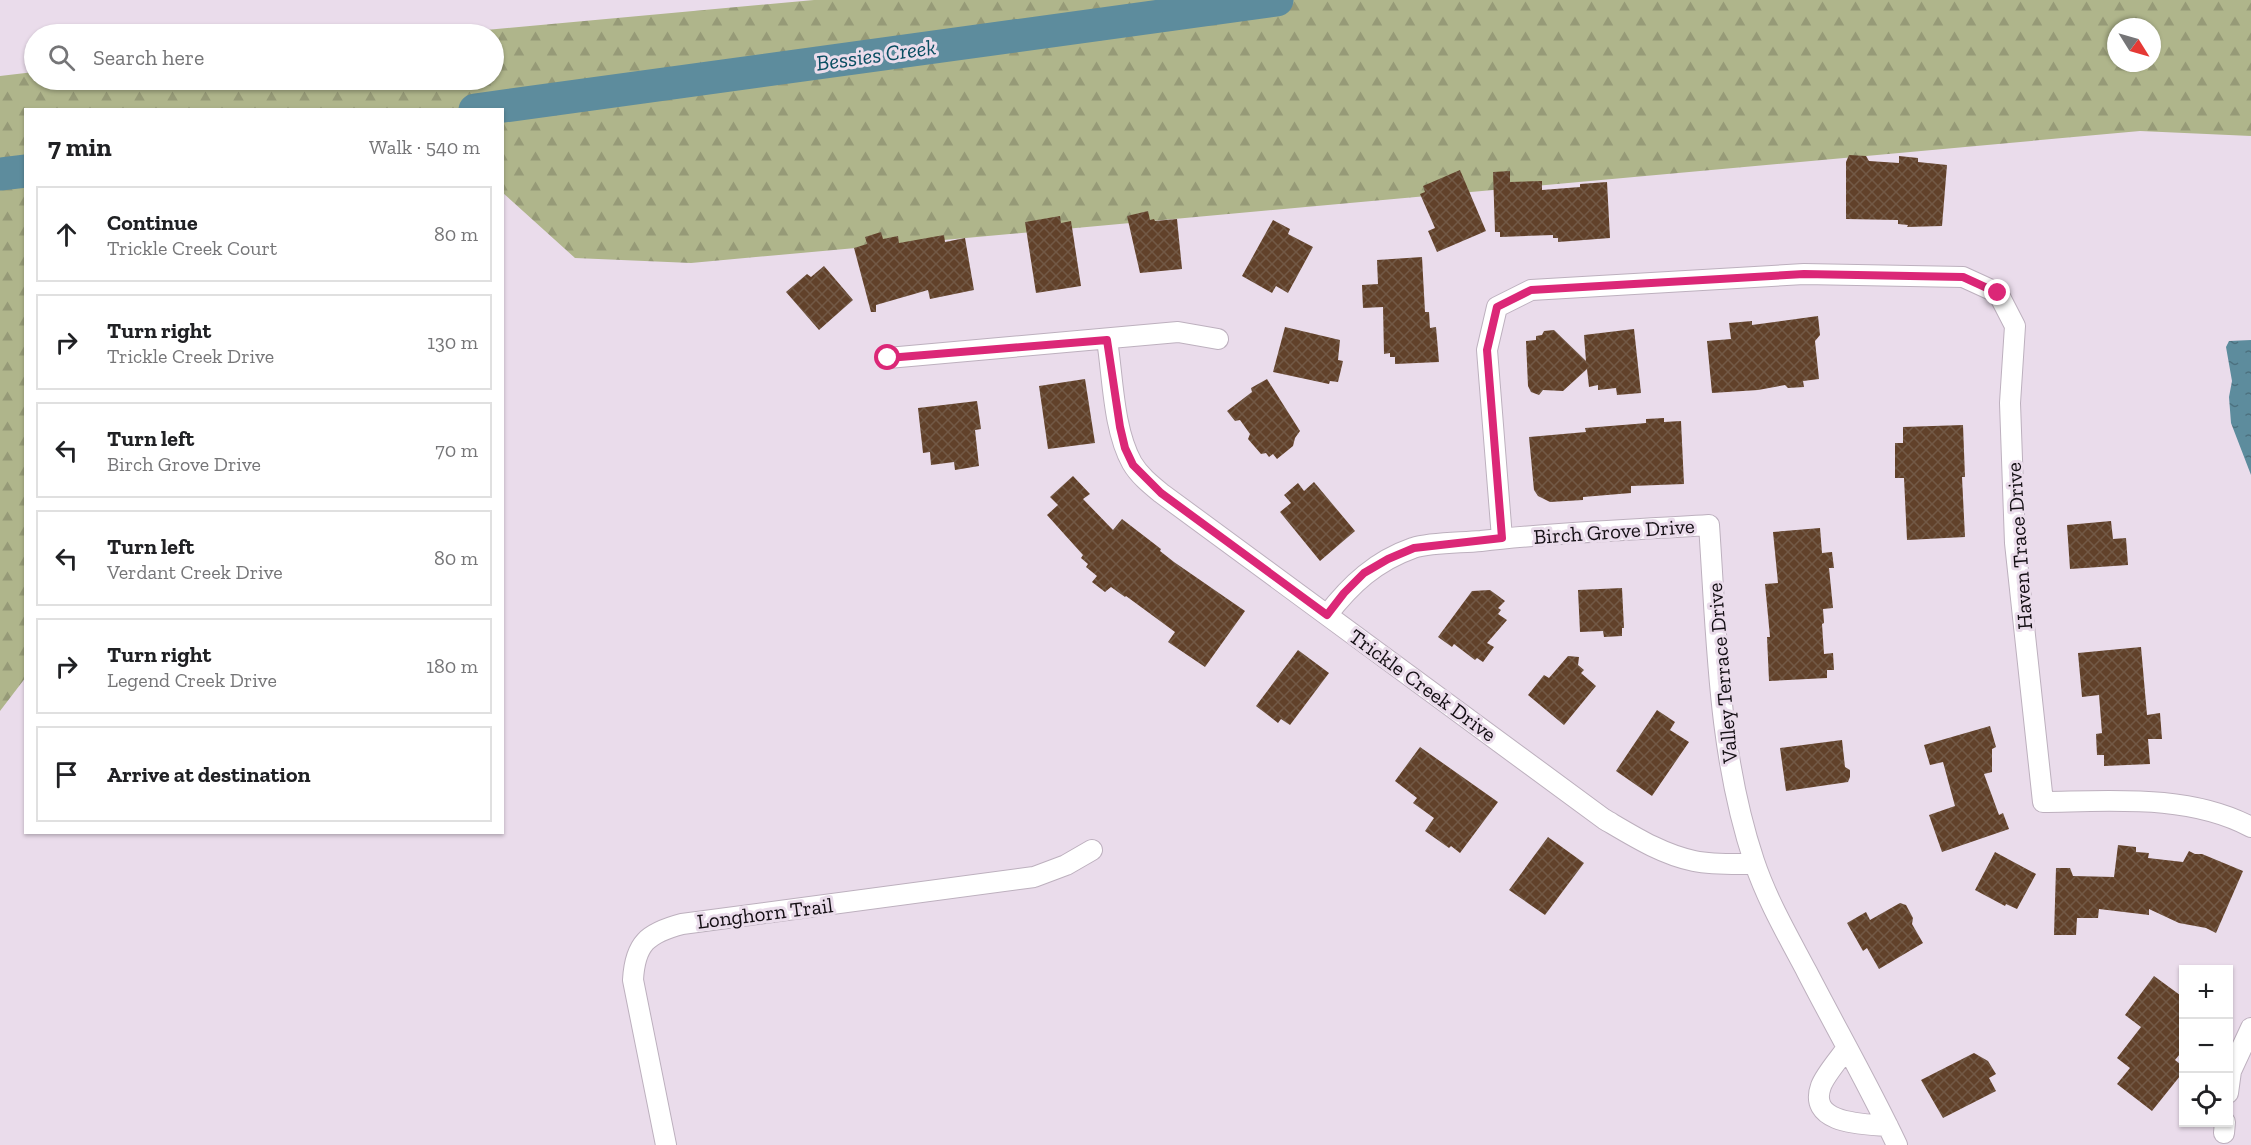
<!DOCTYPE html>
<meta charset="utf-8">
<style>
:root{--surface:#fff;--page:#f6f6f6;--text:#202124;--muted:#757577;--line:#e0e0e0}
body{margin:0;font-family:"Zilla Slab",serif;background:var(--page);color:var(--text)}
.controls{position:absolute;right:18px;bottom:18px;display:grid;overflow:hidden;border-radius:0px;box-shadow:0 2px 4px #0004}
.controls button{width:54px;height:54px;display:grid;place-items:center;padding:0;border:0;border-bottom:2px solid var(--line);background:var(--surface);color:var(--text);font:30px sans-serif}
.compass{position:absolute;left:2107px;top:18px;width:54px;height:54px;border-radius:50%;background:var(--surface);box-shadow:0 2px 4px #0004;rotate:127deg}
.stop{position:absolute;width:18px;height:18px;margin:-14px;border:4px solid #db2777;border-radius:50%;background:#fff}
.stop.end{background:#db2777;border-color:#fff;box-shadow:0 2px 6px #0008}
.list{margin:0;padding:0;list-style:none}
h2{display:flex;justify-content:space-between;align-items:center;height:78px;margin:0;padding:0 24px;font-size:26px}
h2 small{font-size:20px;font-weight:400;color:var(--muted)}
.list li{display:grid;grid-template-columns:39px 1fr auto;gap:18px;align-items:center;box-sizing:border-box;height:96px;margin:0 12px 12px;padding:0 12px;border:2px solid var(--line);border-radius:0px}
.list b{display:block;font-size:22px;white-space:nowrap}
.list p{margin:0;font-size:20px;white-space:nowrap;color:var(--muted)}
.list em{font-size:20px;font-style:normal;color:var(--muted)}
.icon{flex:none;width:33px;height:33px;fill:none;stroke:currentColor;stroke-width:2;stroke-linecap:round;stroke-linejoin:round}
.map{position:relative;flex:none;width:2251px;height:1145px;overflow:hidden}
.search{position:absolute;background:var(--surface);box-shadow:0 2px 4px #0004;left:24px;top:24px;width:480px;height:66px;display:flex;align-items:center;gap:15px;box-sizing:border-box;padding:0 21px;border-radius:33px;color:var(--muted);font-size:22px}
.panel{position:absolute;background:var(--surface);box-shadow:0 2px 4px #0004;left:24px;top:108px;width:480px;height:726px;border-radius:0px}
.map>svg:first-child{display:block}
.forest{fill:url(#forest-firs);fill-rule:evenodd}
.water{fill:url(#water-ripples)}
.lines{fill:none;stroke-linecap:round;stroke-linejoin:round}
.river{stroke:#5d8c9d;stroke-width:33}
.building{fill:url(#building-cross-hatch)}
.minor-casing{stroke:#bdb0be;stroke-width:22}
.minor{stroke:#fff;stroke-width:20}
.route{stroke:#db2777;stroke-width:8}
.labels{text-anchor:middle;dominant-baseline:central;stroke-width:6;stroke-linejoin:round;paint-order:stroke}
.street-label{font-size:21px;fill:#130e13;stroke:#eadceb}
.water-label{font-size:22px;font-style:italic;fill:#084d61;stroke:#eadceb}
</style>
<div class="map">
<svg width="2251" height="1145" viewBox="0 0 2251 1145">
<defs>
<pattern id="forest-firs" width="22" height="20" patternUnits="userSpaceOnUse" patternTransform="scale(1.5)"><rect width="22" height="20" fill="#afb58b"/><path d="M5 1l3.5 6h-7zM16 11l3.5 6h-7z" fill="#969a77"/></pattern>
<pattern id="water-ripples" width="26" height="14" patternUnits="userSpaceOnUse" patternTransform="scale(1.5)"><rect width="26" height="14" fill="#5d8c9d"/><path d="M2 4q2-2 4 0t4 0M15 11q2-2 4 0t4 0" fill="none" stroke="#4c717f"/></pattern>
<pattern id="building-cross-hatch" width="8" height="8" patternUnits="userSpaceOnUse" patternTransform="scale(1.5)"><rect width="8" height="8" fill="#61412a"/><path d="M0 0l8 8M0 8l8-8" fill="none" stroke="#725946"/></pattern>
</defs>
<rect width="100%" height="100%" fill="#eadceb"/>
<path class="forest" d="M814 0H2251V136L2140 131 691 263 575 258 503 193 502 110H26V677L0 711V76L34 72V80H494V34H443ZM2116 27H2152V63H2116Z"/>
<path class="water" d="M2251 340V475L2231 423 2229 397 2232 381 2226 347 2229 341Z"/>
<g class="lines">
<path class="river" d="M475 110 1277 0
M0 174 26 171"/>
</g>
<path class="building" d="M1849 155 1866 156 1869 161 1899 163V156L1918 158V162L1947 165 1942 226 1907 227 1908 225 1898 224V220L1846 219V162Z
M1460 170 1486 231 1437 252 1428 231 1435 228 1420 194 1425 192 1423 186Z
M1510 171V182L1542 181V190L1580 187V184L1607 182 1610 238 1558 242V238H1553V235L1500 237V232H1495L1493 172Z
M1148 211 1150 220 1154 219 1155 221 1177 219 1182 269 1140 273 1127 216Z
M1060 216 1061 223 1071 221 1081 286 1036 293 1025 222Z
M1273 220 1290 229 1288 234 1313 247 1288 293 1276 286 1272 293 1242 276Z
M881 232 883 239 898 236 899 243 944 235 945 242 965 238 974 290 930 299 928 290 876 305V312H871L854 248 867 244 865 237Z
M1422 257 1425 312H1429L1430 328 1436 327 1439 362 1395 364V357H1390V353L1384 354 1383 307 1363 308 1362 285 1378 284 1377 260Z
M824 266 853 300 819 330 786 292 807 274 811 277Z
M1818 316 1820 335 1815 341 1819 379 1803 381 1804 387 1788 388 1785 385 1758 390 1712 393 1707 341 1731 339 1729 323 1752 321V325Z
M1285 327 1340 340 1338 360 1343 361 1338 382 1330 381 1329 384 1273 372Z
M1634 329 1641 393 1617 395 1616 388 1598 390V385L1589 387 1587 369 1563 391 1543 390 1539 395 1531 392 1528 386 1526 341 1536 340V336L1542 335 1544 331 1554 330 1586 361 1584 335Z
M1085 379 1095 443 1048 449 1039 386Z
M1267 379 1300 431 1295 438 1293 446 1277 459 1273 454 1269 457 1266 453 1261 454 1248 439 1250 434 1240 420 1235 421 1227 411 1252 392 1251 388Z
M977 401 981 429 975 430 979 466 955 470 954 462 931 465 930 452 923 453 918 408Z
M1664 418V422L1681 421 1684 484 1631 486V493L1583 497V500L1550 502 1538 496 1534 490 1529 437 1586 432 1585 428 1635 424 1646 423V419Z
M1963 425 1965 477H1962L1965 537 1907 540 1904 478H1895V443H1903V427Z
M1073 476 1090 494 1083 499 1113 530 1122 519 1161 549 1160 551 1174 562 1245 611 1205 667 1168 642 1175 632 1126 596 1125 597 1111 587 1105 592 1092 582 1097 576 1086 567 1088 564 1081 558 1083 555 1047 515 1058 505 1050 497Z
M1314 482 1355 531 1320 561 1280 512 1291 503 1284 495 1298 483 1304 491Z
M2111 521 2113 539 2126 538 2128 565 2070 569 2067 525Z
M1820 528 1822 553 1832 552 1834 568H1829L1833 608 1823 609 1824 623 1822 624 1824 654 1833 653 1834 670H1827V678L1769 681 1767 637H1770L1765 584 1778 583 1773 532Z
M1622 588 1624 628H1622V636L1604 637 1603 631 1580 632 1578 590Z
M1490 590 1505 601 1498 608 1501 610 1498 614 1507 620 1487 643 1494 647 1483 662 1477 658 1475 660 1454 644 1452 647 1438 637 1472 591Z
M2141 647 2147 715 2160 713 2162 739H2148L2150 764 2104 766V755H2097L2096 734 2102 733 2099 695 2082 697 2078 653Z
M1298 650 1329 673 1290 725 1281 719 1278 723 1256 706Z
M1568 656 1579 657 1578 665 1584 670 1581 673 1596 686 1564 725 1528 695 1544 675 1549 678Z
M1657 710 1675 722 1670 730 1689 742 1652 796 1616 771Z
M1990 726 1996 747 1992 749V772L1984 774 1999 815 2003 813 2009 829 1942 852 1929 815 1955 806 1943 762 1930 765 1924 745Z
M1842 740 1845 767 1850 770V777L1848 782 1786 791 1780 748Z
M1420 747 1498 802 1460 853 1451 846 1449 848 1425 831 1434 818 1413 803 1417 798 1395 781Z
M1548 837 1584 863 1545 915 1509 890Z
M2118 845 2136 847V852L2149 853 2148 858 2183 862 2189 851 2195 854H2202L2243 871 2216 933 2206 928 2179 923 2149 909V915L2099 909 2098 918H2077L2076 935H2054L2056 868H2070L2073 876 2114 877Z
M1995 852 2036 874 2017 909 2006 904 2005 906 1975 890Z
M1900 903 1906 905 1913 918 1912 924 1923 943 1879 969 1867 948 1863 951 1847 923 1866 912 1870 920Z
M2154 976 2184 998V1049L2175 1060 2184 1067V1071L2152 1111 2117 1084 2130 1068 2117 1058 2141 1027 2125 1015Z
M1974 1053 1988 1061 1996 1074 1989 1078 1996 1091 1943 1118 1921 1080Z"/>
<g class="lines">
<defs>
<path id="minor" d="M1107 340C1113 377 1113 429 1132 463 1139 475 1150 484 1161 493L1604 819C1633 836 1661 854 1694 861 1714 865 1735 864 1755 864
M888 358 1178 332 1218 339
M1502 538 1487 350 1497 307 1531 290 1804 274 1963 277 1998 293 2015 326 2010 403 2015 543 2043 802C2112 801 2189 794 2251 827
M1327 615C1351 584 1376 561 1413 548 1432 542 1460 543 1481 541 1557 532 1633 530 1709 525 1717 639 1718 753 1754 861 1767 900 1788 936 1807 972 1837 1030 1869 1086 1897 1145
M1847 1048C1839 1059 1825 1075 1821 1086 1807 1125 1866 1124 1888 1126
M2228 1093 2231 1071 2251 1028
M2224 1133 2225 1122
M666 1145 633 980C635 943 648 933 682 924L1034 877 1066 865 1092 850"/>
</defs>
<use href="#minor" class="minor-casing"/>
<use href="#minor" class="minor"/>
</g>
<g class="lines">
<path class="route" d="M888 358 1107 340 1120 427 1125 448 1133 465 1161 493 1327 615 1344 593 1364 573 1388 559 1414 548 1502 538 1487 350 1497 307 1531 290 1804 274 1963 277 1998 293"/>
</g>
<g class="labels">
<g class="street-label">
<text transform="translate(1614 531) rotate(-4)">Birch Grove Drive</text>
<text transform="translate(2019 546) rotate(-94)">Haven Trace Drive</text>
<text transform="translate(1722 673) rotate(-95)">Valley Terrace Drive</text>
<text transform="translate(1423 685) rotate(36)">Trickle Creek Drive</text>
<text transform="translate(765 913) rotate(-7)">Longhorn Trail</text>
</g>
<g class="water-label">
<text transform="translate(876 55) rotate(-8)">Bessies Creek</text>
</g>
</g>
</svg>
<div class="controls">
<button>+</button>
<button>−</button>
<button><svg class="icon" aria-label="locate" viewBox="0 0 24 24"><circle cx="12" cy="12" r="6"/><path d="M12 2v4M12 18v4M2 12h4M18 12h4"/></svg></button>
</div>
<svg class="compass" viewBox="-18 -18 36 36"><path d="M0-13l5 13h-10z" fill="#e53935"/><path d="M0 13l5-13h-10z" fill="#757577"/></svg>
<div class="stop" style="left:888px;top:358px"></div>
<div class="stop end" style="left:1998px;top:293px"></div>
<div class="search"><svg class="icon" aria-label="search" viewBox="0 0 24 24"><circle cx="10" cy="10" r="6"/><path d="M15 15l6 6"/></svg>Search here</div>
<section class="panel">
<h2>7 min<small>Walk · 540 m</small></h2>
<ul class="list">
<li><svg class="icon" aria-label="ahead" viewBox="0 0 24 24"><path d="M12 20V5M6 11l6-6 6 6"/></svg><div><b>Continue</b><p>Trickle Creek Court</p></div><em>80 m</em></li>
<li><svg class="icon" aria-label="right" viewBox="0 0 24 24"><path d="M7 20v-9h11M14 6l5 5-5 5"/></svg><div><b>Turn right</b><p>Trickle Creek Drive</p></div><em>130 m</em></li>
<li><svg class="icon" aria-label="left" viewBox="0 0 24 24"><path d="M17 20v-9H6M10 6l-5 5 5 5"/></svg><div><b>Turn left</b><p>Birch Grove Drive</p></div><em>70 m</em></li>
<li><svg class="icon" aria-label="left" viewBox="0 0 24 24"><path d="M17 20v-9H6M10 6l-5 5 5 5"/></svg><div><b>Turn left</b><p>Verdant Creek Drive</p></div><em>80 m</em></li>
<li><svg class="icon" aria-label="right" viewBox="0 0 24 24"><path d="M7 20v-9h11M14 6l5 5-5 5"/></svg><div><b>Turn right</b><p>Legend Creek Drive</p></div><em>180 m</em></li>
<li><svg class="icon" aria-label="arrive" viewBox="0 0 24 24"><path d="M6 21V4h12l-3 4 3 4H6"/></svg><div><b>Arrive at destination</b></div></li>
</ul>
</section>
</div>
